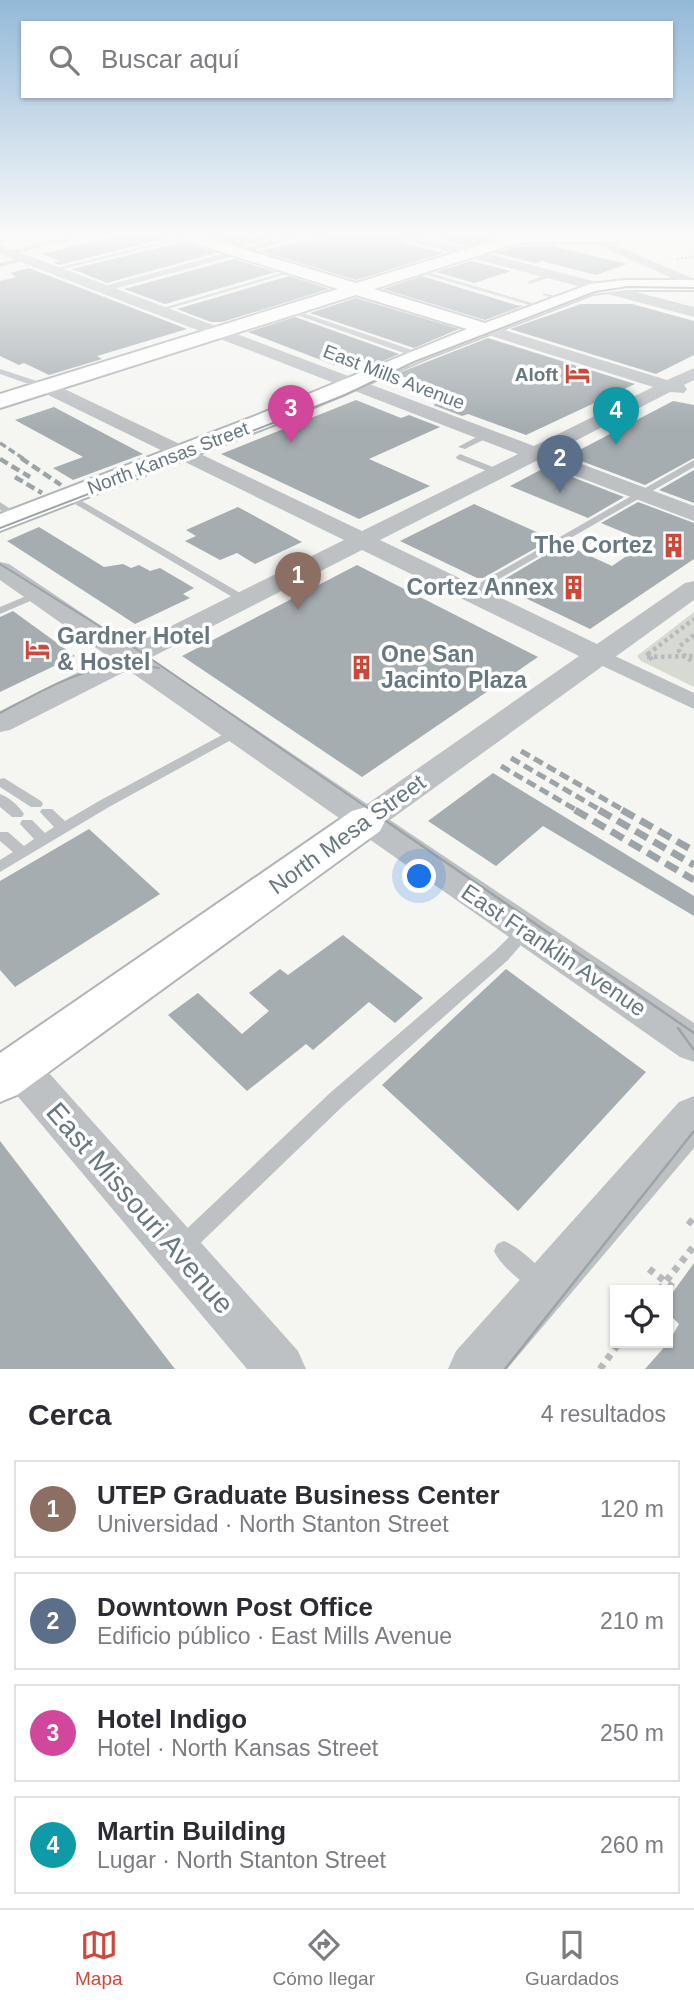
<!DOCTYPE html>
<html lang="es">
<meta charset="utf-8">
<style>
:root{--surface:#fff;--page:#f7f7f7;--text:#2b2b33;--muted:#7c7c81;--line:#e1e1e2;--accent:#ce483a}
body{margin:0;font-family:Arial,sans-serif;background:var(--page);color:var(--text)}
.controls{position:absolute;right:21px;bottom:21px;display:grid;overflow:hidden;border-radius:0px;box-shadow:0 2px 5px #0004}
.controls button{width:63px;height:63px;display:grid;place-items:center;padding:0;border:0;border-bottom:2px solid var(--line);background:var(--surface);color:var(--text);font:35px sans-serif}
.you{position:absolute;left:420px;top:877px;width:24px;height:24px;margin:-18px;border:5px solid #fff;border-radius:50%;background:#1a73e8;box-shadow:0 0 0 10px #1a73e833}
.badge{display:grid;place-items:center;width:46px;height:46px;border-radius:50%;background:var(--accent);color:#fff;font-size:23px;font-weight:700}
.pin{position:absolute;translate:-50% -58px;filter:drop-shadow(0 2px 4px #0008)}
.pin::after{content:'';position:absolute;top:37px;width:24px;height:21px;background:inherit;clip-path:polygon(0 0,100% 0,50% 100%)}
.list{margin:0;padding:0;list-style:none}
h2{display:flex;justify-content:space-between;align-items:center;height:91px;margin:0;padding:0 28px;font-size:30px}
h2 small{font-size:23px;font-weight:400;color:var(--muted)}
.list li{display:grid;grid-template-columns:46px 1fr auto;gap:21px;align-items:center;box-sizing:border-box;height:98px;margin:0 14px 14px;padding:0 14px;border:2px solid var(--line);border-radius:0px}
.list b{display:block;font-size:26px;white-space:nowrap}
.list p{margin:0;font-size:23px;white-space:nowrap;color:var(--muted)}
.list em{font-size:23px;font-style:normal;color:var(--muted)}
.icon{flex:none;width:38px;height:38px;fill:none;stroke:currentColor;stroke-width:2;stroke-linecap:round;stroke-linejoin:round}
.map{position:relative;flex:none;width:694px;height:1369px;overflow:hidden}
.search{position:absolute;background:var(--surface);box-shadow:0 2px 5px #0004;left:21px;right:21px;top:21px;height:77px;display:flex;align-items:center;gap:18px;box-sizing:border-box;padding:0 24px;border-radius:0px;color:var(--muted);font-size:26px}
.sheet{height:539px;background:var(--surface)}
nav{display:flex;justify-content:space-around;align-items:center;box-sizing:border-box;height:98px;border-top:2px solid var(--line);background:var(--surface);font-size:19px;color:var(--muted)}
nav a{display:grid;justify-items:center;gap:4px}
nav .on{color:var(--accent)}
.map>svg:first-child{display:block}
.green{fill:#d6dad2}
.building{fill:#a5adb1}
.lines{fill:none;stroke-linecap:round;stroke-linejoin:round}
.secondary-casing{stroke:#b0b5b8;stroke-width:4}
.path-far2{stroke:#b7babc;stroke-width:2.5;stroke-dasharray:2 2;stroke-linecap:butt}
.path-far1{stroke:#b7babc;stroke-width:4.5;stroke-dasharray:3.5 3.5;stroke-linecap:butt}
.path{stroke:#b7babc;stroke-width:7;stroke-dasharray:6 6;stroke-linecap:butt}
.service{fill:#bdc1c4;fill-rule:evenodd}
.minor{fill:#bdc1c4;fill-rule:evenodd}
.tertiary{fill:#bdc1c4;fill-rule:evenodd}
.secondary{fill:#fff;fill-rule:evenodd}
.tram-far1{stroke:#9da4a8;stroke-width:2}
.tram{stroke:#9da4a8;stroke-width:2.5}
.rail-far3{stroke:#9da4a8;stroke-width:3.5;stroke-dasharray:7 3.5;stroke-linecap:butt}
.rail-far2{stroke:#9da4a8;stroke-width:4.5;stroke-dasharray:9 4.5;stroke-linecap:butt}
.rail-far1{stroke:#9da4a8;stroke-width:5;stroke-dasharray:10 5;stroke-linecap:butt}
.rail{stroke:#9da4a8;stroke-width:7;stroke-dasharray:14 7;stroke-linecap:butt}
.labels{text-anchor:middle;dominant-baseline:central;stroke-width:7;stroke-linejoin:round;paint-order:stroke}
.far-poi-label{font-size:19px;font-weight:bold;fill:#687880;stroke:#fff;text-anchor:end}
.far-street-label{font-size:19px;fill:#687880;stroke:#fff}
.poi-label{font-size:23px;font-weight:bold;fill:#687880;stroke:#fff;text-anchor:end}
.street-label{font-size:23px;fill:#687880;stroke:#fff}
.near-street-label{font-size:28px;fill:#687880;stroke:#fff}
</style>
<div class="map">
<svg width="694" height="1369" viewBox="0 0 694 1369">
<rect width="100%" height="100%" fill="#f5f5f2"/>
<path class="green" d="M694 612V687L641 661 637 656Z"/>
<path class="building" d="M112 237H172L59 265 53 262 60 261 41 254Z
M213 237H276L242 246Z
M323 237H401L403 243 444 253 356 280 260 251Z
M433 237H498L468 246Z
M182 242 216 253 107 283 72 269Z
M549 245 581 253 627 264 596 275 542 261 535 263 495 253 515 247Z
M234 259 276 272 165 304 124 289Z
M471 261 511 271 474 283 436 272Z
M29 268 187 329 97 356 102 359 49 375 24 363 19 365 0 356V281L16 277 10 273Z
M289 276 329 289 222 322H211L177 309Z
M422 276 516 305 523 306 485 320 383 289Z
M356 298 459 329 414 348 310 313Z
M581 304H632L694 321V355L656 374 510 329Z
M295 317 399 354 371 366 364 363 355 366 340 363 334 365 248 332Z
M488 338 635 384 526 435 468 414 462 416 433 405 456 396 396 374Z
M356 400 401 418 409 415 440 427 369 459 430 486 359 519 221 454Z
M673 401 694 405V458L645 485 568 456Z
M54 407 122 443 143 454 73 480 53 468 83 457 15 420Z
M546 467 624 497 588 518 510 486Z
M694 470V503L659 490Z
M638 502 694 523V559L590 629 496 584 564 544 612 566 647 542 601 523Z
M474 504 552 539 483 578H477L400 541Z
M238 507 302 542 255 564 237 553 220 560 185 541 196 536 186 530Z
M39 527 104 567 123 564 131 568 139 565 150 571 160 568 194 588 183 594 190 598 135 624 7 541Z
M357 565 538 657 362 777 182 656Z
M13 611 75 656 0 692V617Z
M493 773 694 896V916L543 826 496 866 428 821Z
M89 829 160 894 15 987 0 970V881Z
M343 935 423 998 395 1023 369 1002 313 1050 306 1044 247 1091 168 1015 198 993 242 1034 269 1011 249 993 280 969 288 975Z
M506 969 646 1072 518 1211 382 1085Z
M0 1141 118 1295 175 1369H0Z
M694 1263V1369H645L668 1343 679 1324 668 1313V1299Z"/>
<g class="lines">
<defs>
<path id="secondary" d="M181 237H204L356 283 506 237H623L615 242H534L514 244 374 289 485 323 590 284 625 280H694V290H625L593 294 425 359 271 426 0 531V514L255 416 467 329 356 295 0 408V394L338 289 184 240Z
M366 807 380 811 385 821 380 831 17 1095 0 1102V1053L352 811Z"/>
</defs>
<use href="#secondary" class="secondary-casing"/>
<path class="path-far2" d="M680 237 694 243
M677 259 694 257"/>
<path class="path-far1" d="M694 635 680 646 679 651 694 663
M647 657 694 656
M652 660 648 654 694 619"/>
<path class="path" d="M688 1220 694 1225
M649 1269 675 1289
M659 1290 694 1246
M600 1369 619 1343"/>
<path class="service" d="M182 237H191L55 271 52 269Z
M25 257 27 260 0 267V263Z
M295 269 300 270 161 311 156 310Z
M413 269H417L545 307 540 308 413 271Z
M553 272 555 275 530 284 527 282Z
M543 293 567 299 564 301 543 295Z
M288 308 421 353 422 355 415 357 286 311 285 310Z
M0 369 49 385 50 387 43 389 0 374Z
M486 432 489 433V437L465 449 458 447Z
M460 454 498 469 500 471 498 473H492L457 459 456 457Z
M694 460V467L473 594 469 595 464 592Z
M68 493 247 597 248 599 243 602 239 601 65 498 63 496Z
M0 502 19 515V519H13L0 510Z
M38 591 42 592 43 594 42 596 0 614V607Z
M237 727 242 728 243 731 242 734 109 807 0 872V860L13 852 0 841V832H8L24 846 34 839 20 824 22 820H32L45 833 54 827 40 812 42 809H52L65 821 99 801Z
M4 778 41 801 43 804 41 807H31L0 787V779Z
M0 794C9 797 19 806 24 814L22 817H12L0 807Z
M525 925 531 927 533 931 508 960 344 1105 190 1253 183 1256 176 1253 173 1246 176 1239 330 1093 496 950 519 927Z
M504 1241C517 1246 543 1268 549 1281L545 1288 538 1292C525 1286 499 1264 494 1251L497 1244Z"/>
<path class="minor" d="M62 237H80L9 255 4 252Z
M285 237H302L107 291 97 288Z
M600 649 694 693V709L592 661 589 656 592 651Z"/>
<path class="tertiary" d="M403 237H423L694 307V317L404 240Z
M580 237H596L694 279V288Z
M0 245 534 446 653 387 479 332 477 329 479 326H491L667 380 694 368V380L684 385 687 389 684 393 670 392 552 453 694 506V521L536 461 380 540 597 644 685 583 694 581V600L390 820 694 1023V1062L680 1057 128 670 10 730 0 732V711L109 657 0 580V562L9 564 131 646 344 540 40 391 37 387 40 383H52L362 531 518 454 0 254ZM362 550 579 656 367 804 150 658Z
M18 1049 32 1054 298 1351 306 1369H247L4 1080 0 1062 4 1054Z
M694 1096V1148L507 1369H448L456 1351 679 1102Z"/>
<use href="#secondary" class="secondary"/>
<path class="tram-far1" d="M0 528 343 396 414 362 595 292 628 287 694 288
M0 564 141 652 372 811
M0 713C53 685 97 657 159 668"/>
<path class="tram" d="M370 810 694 1033
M678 1028 694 1050
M505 1369 694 1131"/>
<path class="rail-far3" d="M0 443 24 459"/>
<path class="rail-far2" d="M21 458 61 485
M0 459 30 477
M15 477 42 493"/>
<path class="rail-far1" d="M521 751 625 811
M511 758 602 811
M501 766 578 811"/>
<path class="rail" d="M575 810 694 880
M599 810 694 865
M622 810 694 851"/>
</g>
<linearGradient id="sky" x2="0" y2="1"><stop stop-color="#93b9d9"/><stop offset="0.55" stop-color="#fafaf9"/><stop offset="1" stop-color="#fafaf9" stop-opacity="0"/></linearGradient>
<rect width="694" height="428" fill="url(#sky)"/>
<defs>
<symbol id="hotel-bare" viewBox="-9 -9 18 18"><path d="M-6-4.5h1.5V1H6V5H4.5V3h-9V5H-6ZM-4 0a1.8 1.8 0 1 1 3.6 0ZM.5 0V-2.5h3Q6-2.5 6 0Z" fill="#ce483a" stroke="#fff" stroke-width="2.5" paint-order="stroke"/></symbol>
<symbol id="building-bare" viewBox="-9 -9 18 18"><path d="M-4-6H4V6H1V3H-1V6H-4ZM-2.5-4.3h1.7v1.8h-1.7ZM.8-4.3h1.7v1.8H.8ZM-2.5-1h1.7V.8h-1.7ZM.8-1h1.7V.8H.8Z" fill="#ce483a" stroke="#fff" stroke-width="2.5" paint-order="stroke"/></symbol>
</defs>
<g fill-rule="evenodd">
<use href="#hotel-bare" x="560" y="356" width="35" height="35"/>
<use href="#building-bare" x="656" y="528" width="35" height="35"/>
<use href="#building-bare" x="556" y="570" width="35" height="35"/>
<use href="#hotel-bare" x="20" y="632" width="35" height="35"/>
<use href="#building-bare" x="344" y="650" width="35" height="35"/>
</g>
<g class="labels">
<g class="far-poi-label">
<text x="558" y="374">Aloft</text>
</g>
<g class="far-street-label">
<text transform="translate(394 377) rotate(21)">East Mills Avenue</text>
<text transform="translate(168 458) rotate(-21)">North Kansas Street</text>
</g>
<g class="poi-label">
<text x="653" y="545">The Cortez</text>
<text x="554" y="587">Cortez Annex</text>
<text x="57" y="636" text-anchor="start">Gardner Hotel<tspan x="57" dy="26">&amp; Hostel</tspan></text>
<text x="381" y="654" text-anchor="start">One San<tspan x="381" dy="26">Jacinto Plaza</tspan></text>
</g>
<g class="street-label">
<text transform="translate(347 834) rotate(-36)">North Mesa Street</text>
<text transform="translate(554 950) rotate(34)">East Franklin Avenue</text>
</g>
<g class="near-street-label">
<text transform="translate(140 1208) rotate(49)">East Missouri Avenue</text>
</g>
</g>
</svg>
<div class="controls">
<button><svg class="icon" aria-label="locate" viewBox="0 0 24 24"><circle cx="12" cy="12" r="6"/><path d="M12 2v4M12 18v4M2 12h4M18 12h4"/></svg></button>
</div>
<div class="you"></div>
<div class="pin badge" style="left:298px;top:610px;background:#8d6e63">1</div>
<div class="pin badge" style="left:560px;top:493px;background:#5c6f8a">2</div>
<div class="pin badge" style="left:291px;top:443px;background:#d1479c">3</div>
<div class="pin badge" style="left:616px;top:445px;background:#0f9aa8">4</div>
<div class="search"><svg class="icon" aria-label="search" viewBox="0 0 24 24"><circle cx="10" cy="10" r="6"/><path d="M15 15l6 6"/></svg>Buscar aquí</div>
</div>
<section class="sheet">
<h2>Cerca<small>4 resultados</small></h2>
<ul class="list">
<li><span class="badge" style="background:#8d6e63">1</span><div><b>UTEP Graduate Business Center</b><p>Universidad · North Stanton Street</p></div><em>120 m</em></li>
<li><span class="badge" style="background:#5c6f8a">2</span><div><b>Downtown Post Office</b><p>Edificio público · East Mills Avenue</p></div><em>210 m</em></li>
<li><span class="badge" style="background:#d1479c">3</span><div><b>Hotel Indigo</b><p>Hotel · North Kansas Street</p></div><em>250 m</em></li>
<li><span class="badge" style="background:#0f9aa8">4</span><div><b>Martin Building</b><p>Lugar · North Stanton Street</p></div><em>260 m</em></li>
</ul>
</section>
<nav>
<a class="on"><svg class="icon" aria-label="map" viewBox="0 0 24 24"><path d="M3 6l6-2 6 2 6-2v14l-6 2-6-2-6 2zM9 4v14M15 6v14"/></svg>Mapa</a>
<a><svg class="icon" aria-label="directions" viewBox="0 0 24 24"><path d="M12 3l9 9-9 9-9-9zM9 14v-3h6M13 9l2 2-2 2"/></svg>Cómo llegar</a>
<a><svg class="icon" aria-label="saved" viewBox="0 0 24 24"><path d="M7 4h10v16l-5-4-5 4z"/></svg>Guardados</a>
</nav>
